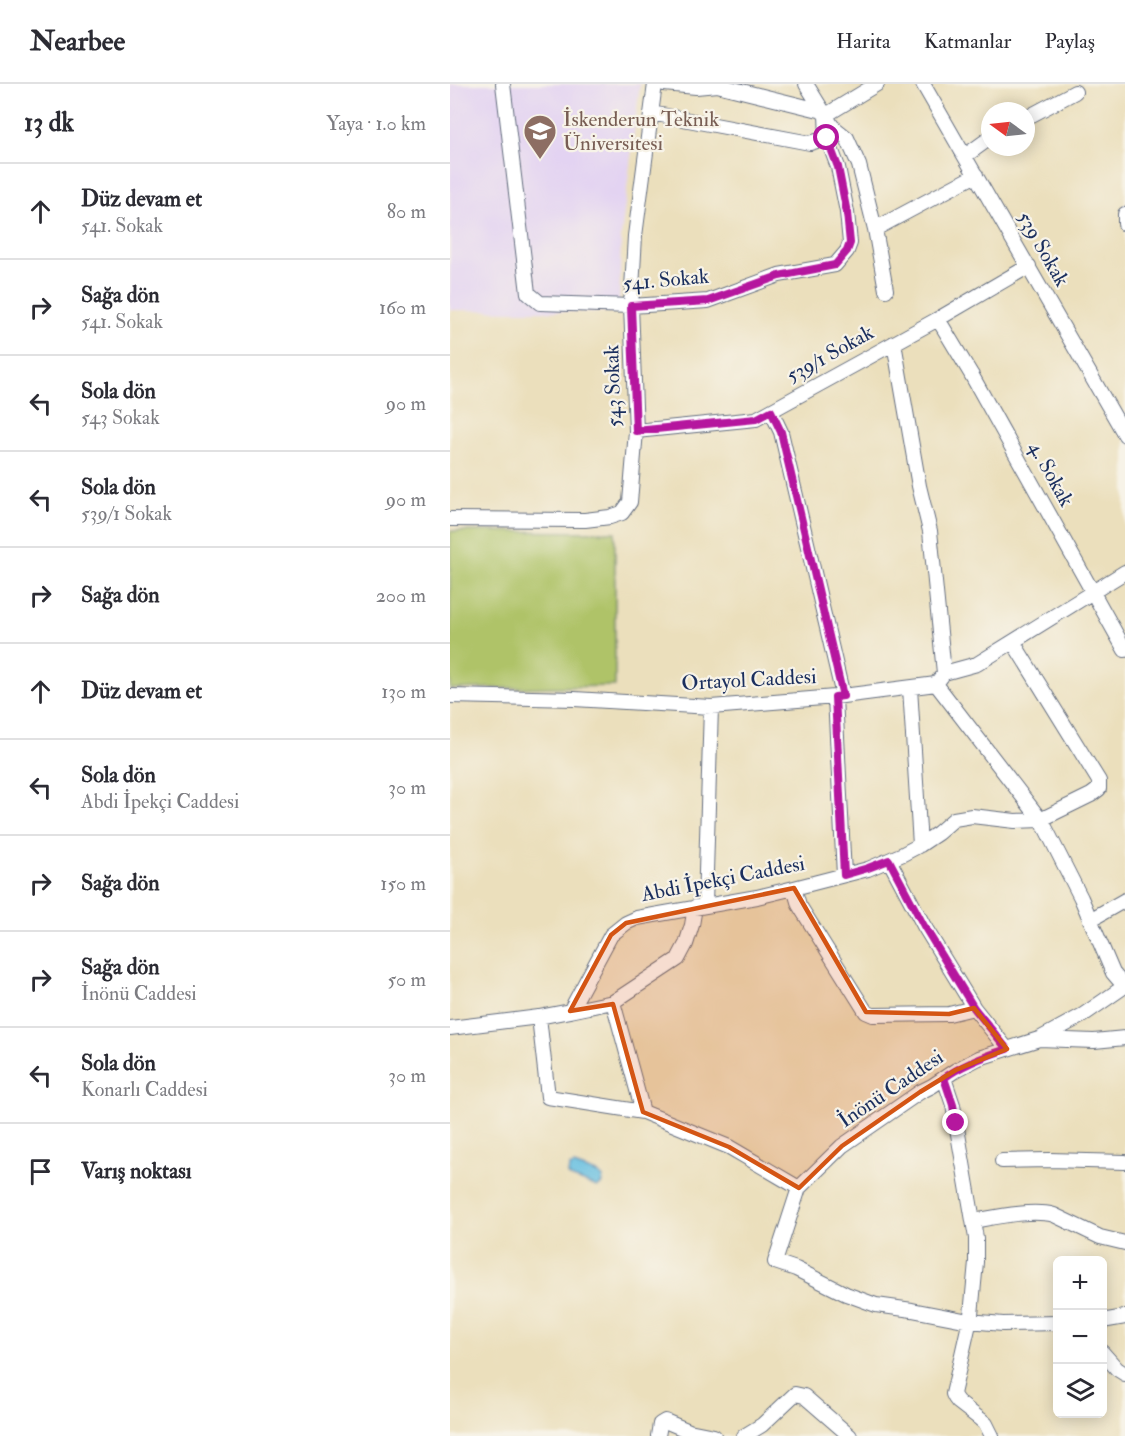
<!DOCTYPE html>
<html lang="tr">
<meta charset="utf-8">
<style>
:root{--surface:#fff;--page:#f7f7f7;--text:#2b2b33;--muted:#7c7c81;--line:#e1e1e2}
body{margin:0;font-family:"IM FELL Double Pica",serif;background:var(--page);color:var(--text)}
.controls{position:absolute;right:18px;bottom:18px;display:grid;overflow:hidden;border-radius:9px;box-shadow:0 3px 15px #0003}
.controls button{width:54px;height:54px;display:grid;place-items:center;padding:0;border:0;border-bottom:2px solid var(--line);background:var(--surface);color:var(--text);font:30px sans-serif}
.compass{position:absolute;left:531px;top:18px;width:54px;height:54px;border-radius:50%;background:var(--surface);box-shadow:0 3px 15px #0003;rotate:285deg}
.stop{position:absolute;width:18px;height:18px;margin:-14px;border:4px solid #b5179e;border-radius:50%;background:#fff}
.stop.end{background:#b5179e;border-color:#fff;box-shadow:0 2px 6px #0008}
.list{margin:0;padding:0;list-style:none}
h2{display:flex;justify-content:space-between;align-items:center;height:78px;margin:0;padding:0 24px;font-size:26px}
h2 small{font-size:20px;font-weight:400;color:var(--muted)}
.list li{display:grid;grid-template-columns:39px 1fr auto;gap:18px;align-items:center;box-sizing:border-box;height:96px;padding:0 24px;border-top:2px solid var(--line)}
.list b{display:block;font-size:22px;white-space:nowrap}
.list p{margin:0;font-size:20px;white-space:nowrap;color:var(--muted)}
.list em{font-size:20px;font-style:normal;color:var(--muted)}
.icon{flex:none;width:33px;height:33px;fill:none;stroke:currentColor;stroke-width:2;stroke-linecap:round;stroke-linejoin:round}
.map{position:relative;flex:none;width:675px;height:1352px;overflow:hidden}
header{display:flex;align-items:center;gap:36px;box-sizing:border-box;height:84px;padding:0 30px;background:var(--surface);border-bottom:2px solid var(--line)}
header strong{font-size:28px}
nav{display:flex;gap:33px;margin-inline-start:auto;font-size:21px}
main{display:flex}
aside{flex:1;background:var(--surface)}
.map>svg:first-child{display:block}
.built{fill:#e3d3f2}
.green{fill:#afc367;stroke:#657962;stroke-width:1.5}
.water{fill:#63bee0;stroke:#3f769f;stroke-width:1.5}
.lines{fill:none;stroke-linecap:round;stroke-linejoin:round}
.minor-casing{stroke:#646d7f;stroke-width:16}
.minor{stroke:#fff;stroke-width:14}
.route{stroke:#b5179e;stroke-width:8}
.marked{fill:#d45514;fill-opacity:0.2;stroke:#d45514;stroke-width:4.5;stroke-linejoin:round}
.labels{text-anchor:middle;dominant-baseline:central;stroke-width:4.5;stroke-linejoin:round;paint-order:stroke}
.education-label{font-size:21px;fill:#785e54;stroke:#f7f3e8;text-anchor:start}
.street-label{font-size:21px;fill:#1b2f5e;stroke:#f7f3e8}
</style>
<header>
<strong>Nearbee</strong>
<nav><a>Harita</a><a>Katmanlar</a><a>Paylaş</a></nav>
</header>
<main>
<aside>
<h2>13 dk<small>Yaya · 1.0 km</small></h2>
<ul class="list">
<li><svg class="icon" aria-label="ahead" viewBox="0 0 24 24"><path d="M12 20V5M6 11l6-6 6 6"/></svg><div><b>Düz devam et</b><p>541. Sokak</p></div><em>80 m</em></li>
<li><svg class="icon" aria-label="right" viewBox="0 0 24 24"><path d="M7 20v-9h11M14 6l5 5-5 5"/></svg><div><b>Sağa dön</b><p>541. Sokak</p></div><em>160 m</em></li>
<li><svg class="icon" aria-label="left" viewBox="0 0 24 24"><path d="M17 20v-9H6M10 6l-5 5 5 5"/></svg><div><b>Sola dön</b><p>543 Sokak</p></div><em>90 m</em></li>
<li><svg class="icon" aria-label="left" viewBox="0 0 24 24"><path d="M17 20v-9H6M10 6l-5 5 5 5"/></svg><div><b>Sola dön</b><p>539/1 Sokak</p></div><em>90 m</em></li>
<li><svg class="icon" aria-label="right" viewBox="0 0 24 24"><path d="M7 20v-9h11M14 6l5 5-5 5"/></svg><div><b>Sağa dön</b></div><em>200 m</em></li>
<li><svg class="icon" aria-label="ahead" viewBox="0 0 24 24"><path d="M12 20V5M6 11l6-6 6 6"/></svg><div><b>Düz devam et</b></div><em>130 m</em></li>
<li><svg class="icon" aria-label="left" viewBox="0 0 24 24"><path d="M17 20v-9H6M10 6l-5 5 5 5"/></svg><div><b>Sola dön</b><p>Abdi İpekçi Caddesi</p></div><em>30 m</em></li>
<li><svg class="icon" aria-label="right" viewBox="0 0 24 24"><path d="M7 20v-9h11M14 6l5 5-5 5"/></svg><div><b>Sağa dön</b></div><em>150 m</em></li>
<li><svg class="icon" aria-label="right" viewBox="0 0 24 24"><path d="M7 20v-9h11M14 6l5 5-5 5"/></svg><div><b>Sağa dön</b><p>İnönü Caddesi</p></div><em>50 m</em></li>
<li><svg class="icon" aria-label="left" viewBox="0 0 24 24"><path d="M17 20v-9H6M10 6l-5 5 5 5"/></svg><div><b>Sola dön</b><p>Konarlı Caddesi</p></div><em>30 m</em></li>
<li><svg class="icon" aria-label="arrive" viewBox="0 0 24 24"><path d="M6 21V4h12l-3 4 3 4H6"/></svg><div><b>Varış noktası</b></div></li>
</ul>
</aside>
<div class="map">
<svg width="675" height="1352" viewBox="0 0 675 1352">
<rect width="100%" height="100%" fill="#f7f3e8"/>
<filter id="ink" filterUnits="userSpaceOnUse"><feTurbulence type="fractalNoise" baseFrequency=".0167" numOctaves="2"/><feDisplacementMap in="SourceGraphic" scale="12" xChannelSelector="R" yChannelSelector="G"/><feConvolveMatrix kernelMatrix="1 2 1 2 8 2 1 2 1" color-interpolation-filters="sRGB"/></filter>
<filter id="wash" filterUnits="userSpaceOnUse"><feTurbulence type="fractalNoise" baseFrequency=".008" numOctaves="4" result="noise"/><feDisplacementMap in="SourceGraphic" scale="24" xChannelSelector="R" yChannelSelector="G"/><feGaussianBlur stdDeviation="1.35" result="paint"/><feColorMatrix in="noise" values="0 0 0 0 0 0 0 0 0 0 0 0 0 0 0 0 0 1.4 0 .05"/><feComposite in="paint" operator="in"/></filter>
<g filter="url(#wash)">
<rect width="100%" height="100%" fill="#ebdfbc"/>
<path class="built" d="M0 0H190L171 152 169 228 0 226Z"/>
<path class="green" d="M0 447 165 448V602L0 605Z"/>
<path class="water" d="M124 1081 149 1090 153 1094 151 1101 147 1103 120 1093 118 1090 119 1083Z"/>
</g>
<g filter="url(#ink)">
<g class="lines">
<defs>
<path id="minor" d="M53 0 78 209 90 219 181 222 258 217 329 191 385 181 397 167 400 159 397 128 388 83 377 54 376 31 427 0
M214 0 246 3 267 1 373 27
M356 0 382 42 397 54 409 81 425 145 436 206
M473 0 675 351
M201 29 360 59 377 54
M576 34 625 8
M515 72 540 54
M675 130V140
M425 145 526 91
M488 235 521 290 675 566
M444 259 469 402 480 447 494 589
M321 327 331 348 393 612
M186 347 306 335 488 235 579 182
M0 435 135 436 160 433 172 429 180 418 186 347 181 222 185 152 205 0
M486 600 593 739 631 814 663 889 669 896 675 899
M460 604 470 761
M0 612 124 615 261 623 385 613 486 600 494 589 527 580 675 488
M385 613 394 791
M439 776 474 842 524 924 557 965
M344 804 349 821 416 928 423 931 499 930 524 924
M255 821 261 623
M640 836 675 816
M163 918 193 1028
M120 927 163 918 228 875 236 860 242 841 245 823
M89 933 98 1013 193 1028 279 1063 349 1104
M0 944 89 933 120 927 161 851 176 839 187 834 307 813 344 804 418 785 453 770 470 761 488 749 504 735 522 732 565 737 590 736 641 711 649 705V697L563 558
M591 954 633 931 675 902
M494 994 503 1021 526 1154V1178L521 1231 503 1310 505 1314 508 1318 530 1335 536 1340 542 1352
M552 1077 599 1076 675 1078
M523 1137C546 1133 582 1125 604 1131L650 1153 675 1159
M652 1237 675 1233
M608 1239 553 1240 519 1237 462 1226 426 1221 396 1210 346 1185 325 1178 349 1104 392 1062 470 1008 482 1002 506 986 529 974 589 955 644 957 675 954
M652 1268 667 1285 675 1290
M208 1352 210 1340 215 1337 239 1347 264 1352
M294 1352 312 1341 345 1310 354 1312 400 1352"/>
</defs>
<use href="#minor" class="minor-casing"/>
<use href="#minor" class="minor"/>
</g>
</g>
<g class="lines" filter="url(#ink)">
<path class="route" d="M377 54 388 83 397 129 400 159 397 167 385 181 329 192 258 217 181 222 186 347 306 335 321 327 331 348 393 612 385 613 394 791 418 784 439 776 474 842 524 924 557 965C535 972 513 980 494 994L503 1021 506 1039"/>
</g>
<path class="marked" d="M344 804 416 928 499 930 524 924 557 965 506 986 470 1008 392 1062 349 1104 279 1063 193 1028 163 920 120 927 161 851 176 839Z"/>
<defs>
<symbol id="university-pin" viewBox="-11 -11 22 30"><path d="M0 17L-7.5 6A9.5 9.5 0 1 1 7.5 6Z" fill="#8d6e63" stroke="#f7f3e8"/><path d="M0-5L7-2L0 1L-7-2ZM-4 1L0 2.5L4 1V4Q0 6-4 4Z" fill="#fff"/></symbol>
</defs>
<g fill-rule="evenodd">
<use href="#university-pin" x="71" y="28" width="38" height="52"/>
</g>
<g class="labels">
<g class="education-label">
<text x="113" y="35">İskenderun Teknik<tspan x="113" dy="24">Üniversitesi</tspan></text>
</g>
<g class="street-label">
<text transform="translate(593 165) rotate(60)">539 Sokak</text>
<text transform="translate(216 196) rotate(-5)">541. Sokak</text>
<text transform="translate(380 270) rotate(-29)">539/1 Sokak</text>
<text transform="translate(163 302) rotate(-92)">543 Sokak</text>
<text transform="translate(601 390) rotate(61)">4. Sokak</text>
<text transform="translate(299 596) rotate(-3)">Ortayol Caddesi</text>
<text transform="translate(273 795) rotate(-11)">Abdi İpekçi Caddesi</text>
<text transform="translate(441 1005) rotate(-34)">İnönü Caddesi</text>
</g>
</g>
</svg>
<div class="controls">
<button>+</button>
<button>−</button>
<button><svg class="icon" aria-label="layers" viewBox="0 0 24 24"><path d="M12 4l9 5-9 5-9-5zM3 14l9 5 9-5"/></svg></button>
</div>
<svg class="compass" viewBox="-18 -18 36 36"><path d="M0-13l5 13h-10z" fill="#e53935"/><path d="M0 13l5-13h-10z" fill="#7c7c81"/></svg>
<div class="stop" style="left:377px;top:54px"></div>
<div class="stop end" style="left:506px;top:1039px"></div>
</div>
</main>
